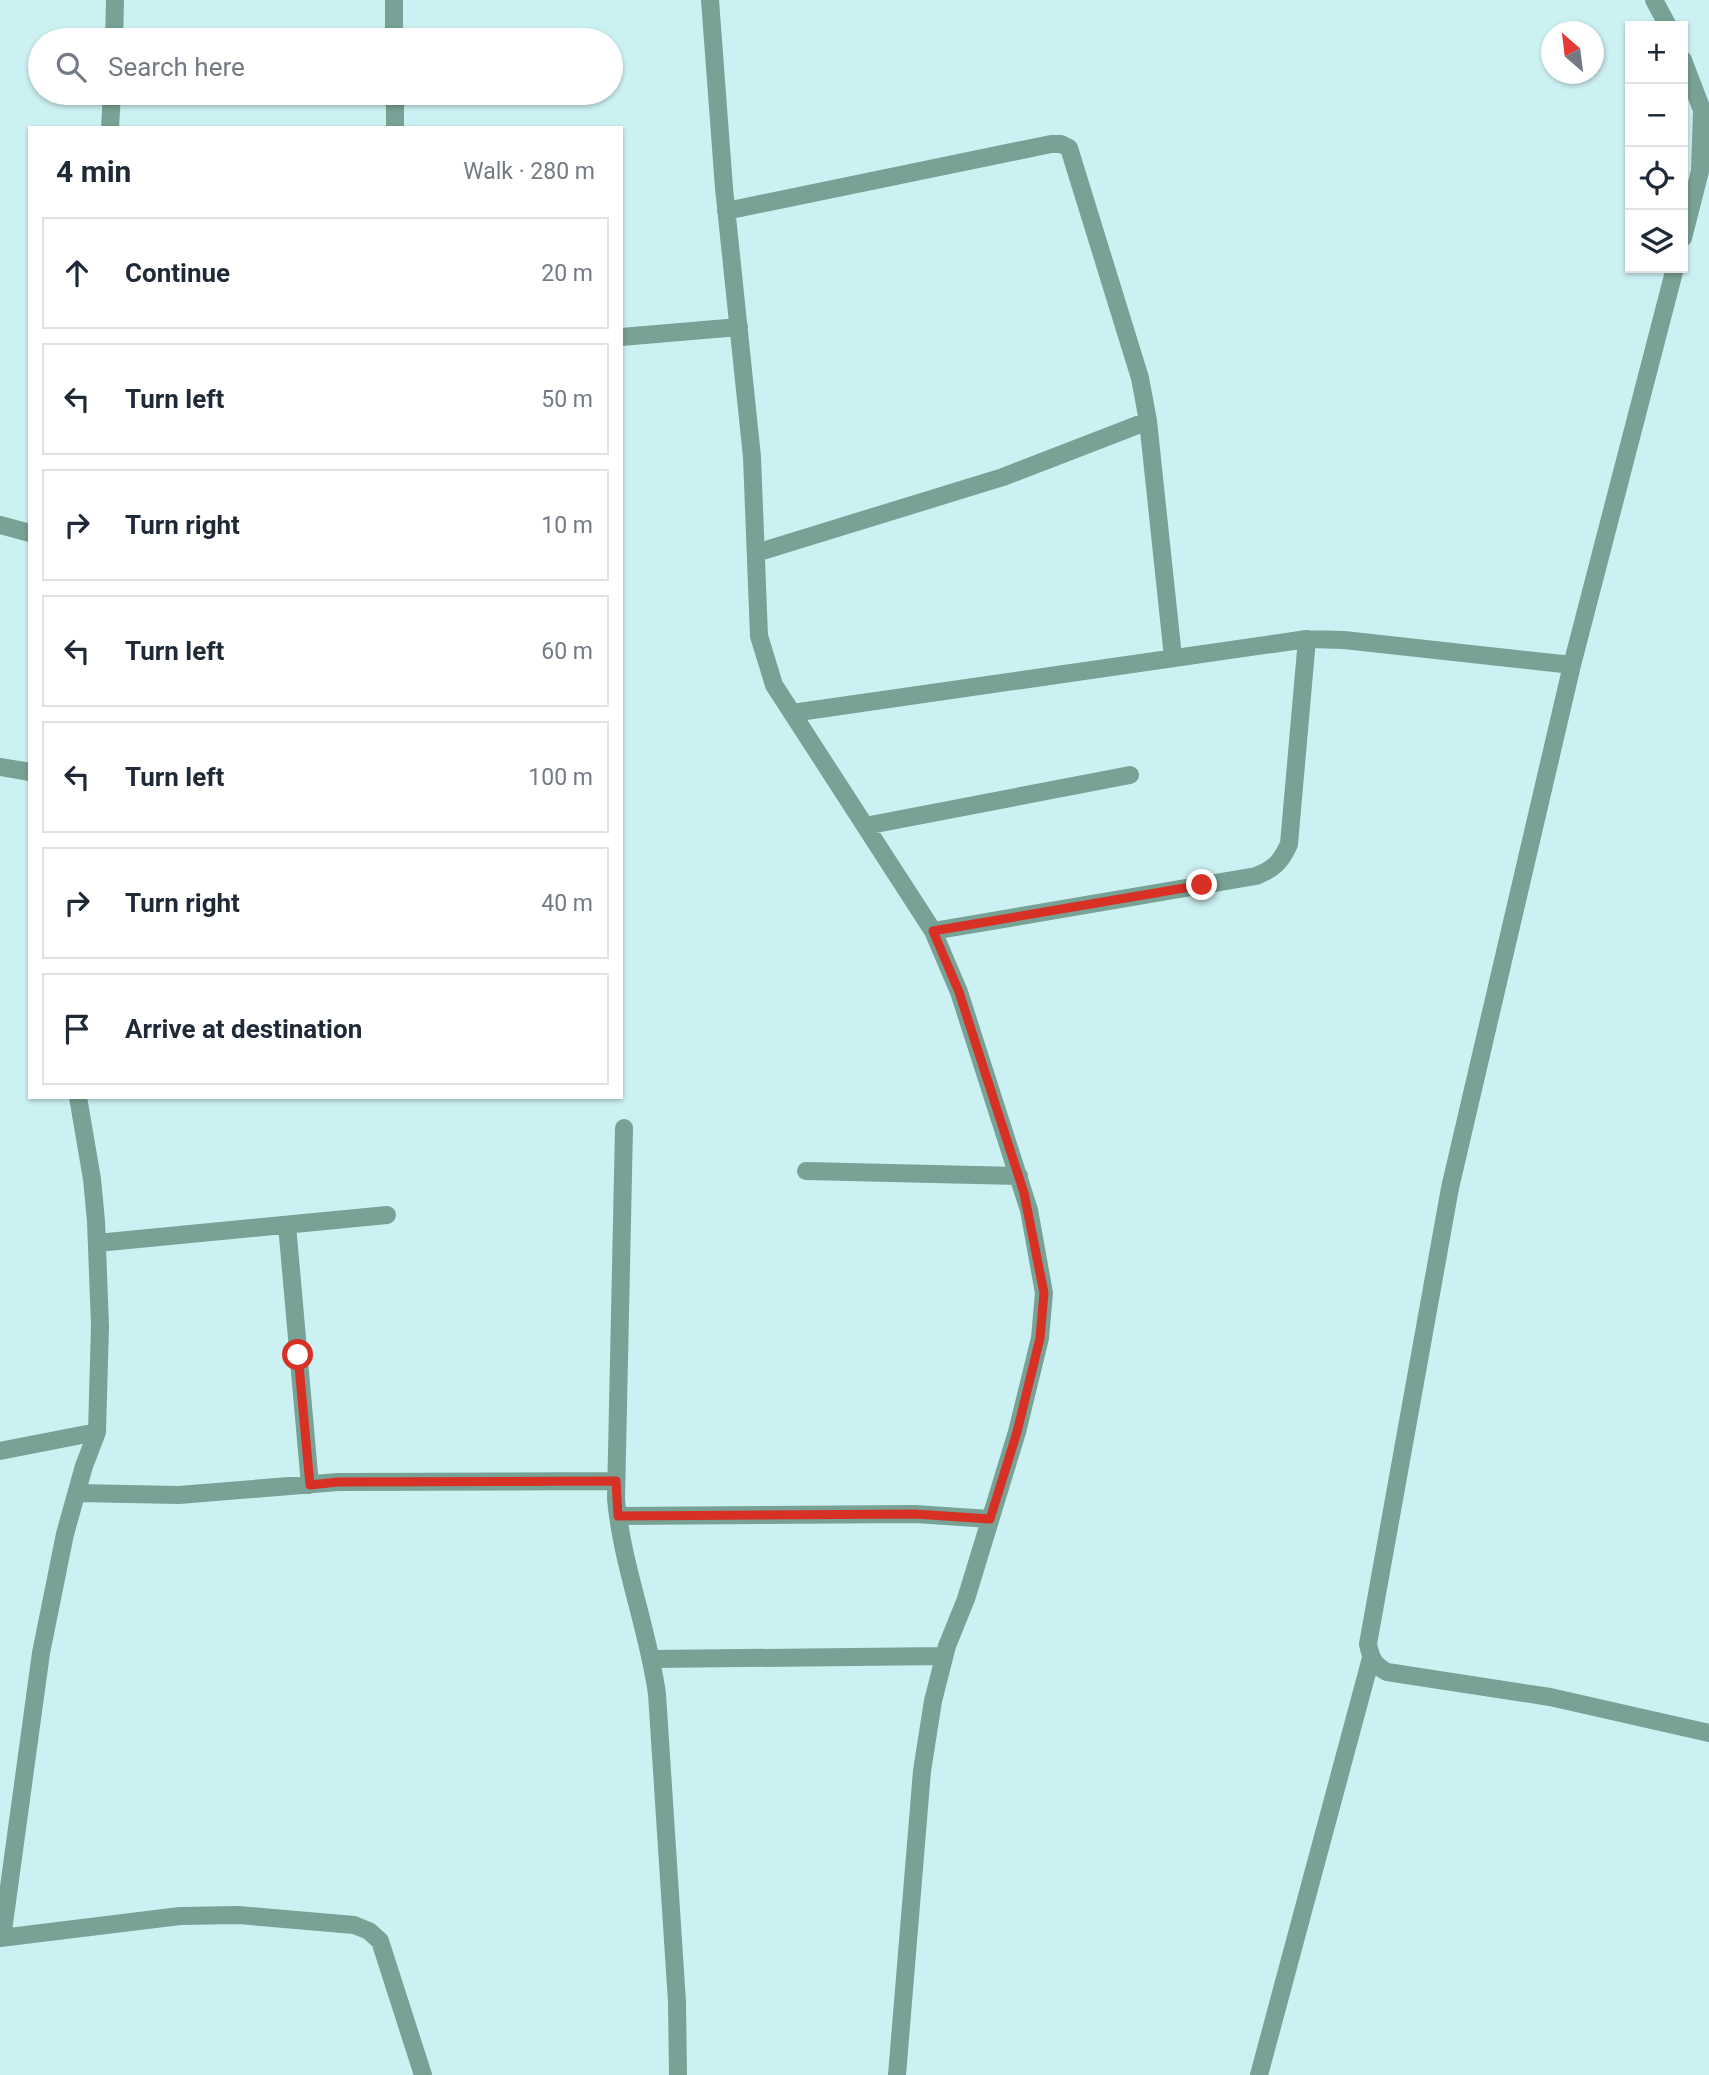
<!DOCTYPE html>
<meta charset="utf-8">
<style>
:root{--surface:#fff;--page:#f2f2f3;--text:#1f2937;--muted:#747a83;--line:#e0e1e3}
body{margin:0;font-family:Roboto,sans-serif;background:var(--page);color:var(--text)}
.controls{position:absolute;right:21px;top:21px;display:grid;overflow:hidden;border-radius:0px;box-shadow:0 2px 5px #0004}
.controls button{width:63px;height:63px;display:grid;place-items:center;padding:0;border:0;border-bottom:2px solid var(--line);background:var(--surface);color:var(--text);font:35px sans-serif}
.compass{position:absolute;left:1541px;top:21px;width:63px;height:63px;border-radius:50%;background:var(--surface);box-shadow:0 2px 5px #0004;rotate:332deg}
.stop{position:absolute;width:21px;height:21px;margin:-16px;border:5px solid #d93025;border-radius:50%;background:#fff}
.stop.end{background:#d93025;border-color:#fff;box-shadow:0 2px 7px #0008}
.list{margin:0;padding:0;list-style:none}
h2{display:flex;justify-content:space-between;align-items:center;height:91px;margin:0;padding:0 28px;font-size:30px}
h2 small{font-size:23px;font-weight:400;color:var(--muted)}
.list li{display:grid;grid-template-columns:46px 1fr auto;gap:21px;align-items:center;box-sizing:border-box;height:112px;margin:0 14px 14px;padding:0 14px;border:2px solid var(--line);border-radius:0px}
.list b{display:block;font-size:26px;white-space:nowrap}
.list em{font-size:23px;font-style:normal;color:var(--muted)}
.icon{flex:none;width:38px;height:38px;fill:none;stroke:currentColor;stroke-width:2;stroke-linecap:round;stroke-linejoin:round}
.map{position:relative;flex:none;width:1709px;height:2075px;overflow:hidden}
.search{position:absolute;background:var(--surface);box-shadow:0 2px 5px #0004;left:28px;top:28px;width:595px;height:77px;display:flex;align-items:center;gap:18px;box-sizing:border-box;padding:0 24px;border-radius:38px;color:var(--muted);font-size:26px}
.panel{position:absolute;background:var(--surface);box-shadow:0 2px 5px #0004;left:28px;top:126px;width:595px;height:973px;border-radius:0px}
.map>svg:first-child{display:block}
.lines{fill:none;stroke-linecap:round;stroke-linejoin:round}
.minor{stroke:#78a295;stroke-width:18}
.route{stroke:#d93025;stroke-width:9}
</style>
<div class="map">
<svg width="1709" height="2075" viewBox="0 0 1709 2075">
<rect width="100%" height="100%" fill="#ccf1f3"/>
<g class="lines">
<path class="minor" d="M394 0V40
M710 0 724 188 752 457 759 636 774 685 933 931 959 992 1029 1210 1044 1293 1040 1338 1017 1432 966 1599 947 1646 933 1701 922 1771 897 2075
M1654 0 1668 26
M114 40 115 0
M1683 60 1702 110 1700 171 1683 238
M395 93V128
M110 128 112 93
M726 211 1051 144H1061L1069 148 1140 378 1148 421 1173 657
M1675 268 1572 665 1450 1188 1368 1644C1371 1659 1374 1665 1387 1672L1550 1697 1709 1733
M621 337 739 327
M0 525 30 533
M756 553 1003 477 1148 421
M792 713 1307 639 1344 640 1572 665
M0 767 30 772
M865 826 1130 775
M933 931 1256 876C1274 869 1281 862 1289 844L1307 639
M624 1128 616 1499C622 1565 648 1628 657 1694L677 2002 678 2075
M806 1171 1019 1176
M287 1225 310 1485
M97 1243 387 1215
M0 1451 97 1432
M77 1493 179 1495 338 1482 616 1481
M618 1516 915 1514 990 1519
M653 1659 944 1656
M0 1938 180 1916 238 1915 354 1925 369 1931 380 1941 423 2075
M2 1938 41 1653 65 1534 84 1466 97 1432 100 1326 96 1221 92 1179 78 1097
M1259 2075 1371 1658"/>
</g>
<g class="lines">
<path class="route" d="M298 1355 310 1485 338 1482 616 1481 618 1516 915 1514 990 1519 1017 1432 1040 1338 1044 1293 1024 1193 959 992 933 931 1202 885"/>
</g>
</svg>
<div class="controls">
<button>+</button>
<button>−</button>
<button><svg class="icon" aria-label="locate" viewBox="0 0 24 24"><circle cx="12" cy="12" r="6"/><path d="M12 2v4M12 18v4M2 12h4M18 12h4"/></svg></button>
<button><svg class="icon" aria-label="layers" viewBox="0 0 24 24"><path d="M12 4l9 5-9 5-9-5zM3 14l9 5 9-5"/></svg></button>
</div>
<svg class="compass" viewBox="-18 -18 36 36"><path d="M0-13l5 13h-10z" fill="#e53935"/><path d="M0 13l5-13h-10z" fill="#747a83"/></svg>
<div class="stop" style="left:298px;top:1355px"></div>
<div class="stop end" style="left:1202px;top:885px"></div>
<div class="search"><svg class="icon" aria-label="search" viewBox="0 0 24 24"><circle cx="10" cy="10" r="6"/><path d="M15 15l6 6"/></svg>Search here</div>
<section class="panel">
<h2>4 min<small>Walk · 280 m</small></h2>
<ul class="list">
<li><svg class="icon" aria-label="ahead" viewBox="0 0 24 24"><path d="M12 20V5M6 11l6-6 6 6"/></svg><div><b>Continue</b></div><em>20 m</em></li>
<li><svg class="icon" aria-label="left" viewBox="0 0 24 24"><path d="M17 20v-9H6M10 6l-5 5 5 5"/></svg><div><b>Turn left</b></div><em>50 m</em></li>
<li><svg class="icon" aria-label="right" viewBox="0 0 24 24"><path d="M7 20v-9h11M14 6l5 5-5 5"/></svg><div><b>Turn right</b></div><em>10 m</em></li>
<li><svg class="icon" aria-label="left" viewBox="0 0 24 24"><path d="M17 20v-9H6M10 6l-5 5 5 5"/></svg><div><b>Turn left</b></div><em>60 m</em></li>
<li><svg class="icon" aria-label="left" viewBox="0 0 24 24"><path d="M17 20v-9H6M10 6l-5 5 5 5"/></svg><div><b>Turn left</b></div><em>100 m</em></li>
<li><svg class="icon" aria-label="right" viewBox="0 0 24 24"><path d="M7 20v-9h11M14 6l5 5-5 5"/></svg><div><b>Turn right</b></div><em>40 m</em></li>
<li><svg class="icon" aria-label="arrive" viewBox="0 0 24 24"><path d="M6 21V4h12l-3 4 3 4H6"/></svg><div><b>Arrive at destination</b></div></li>
</ul>
</section>
</div>
